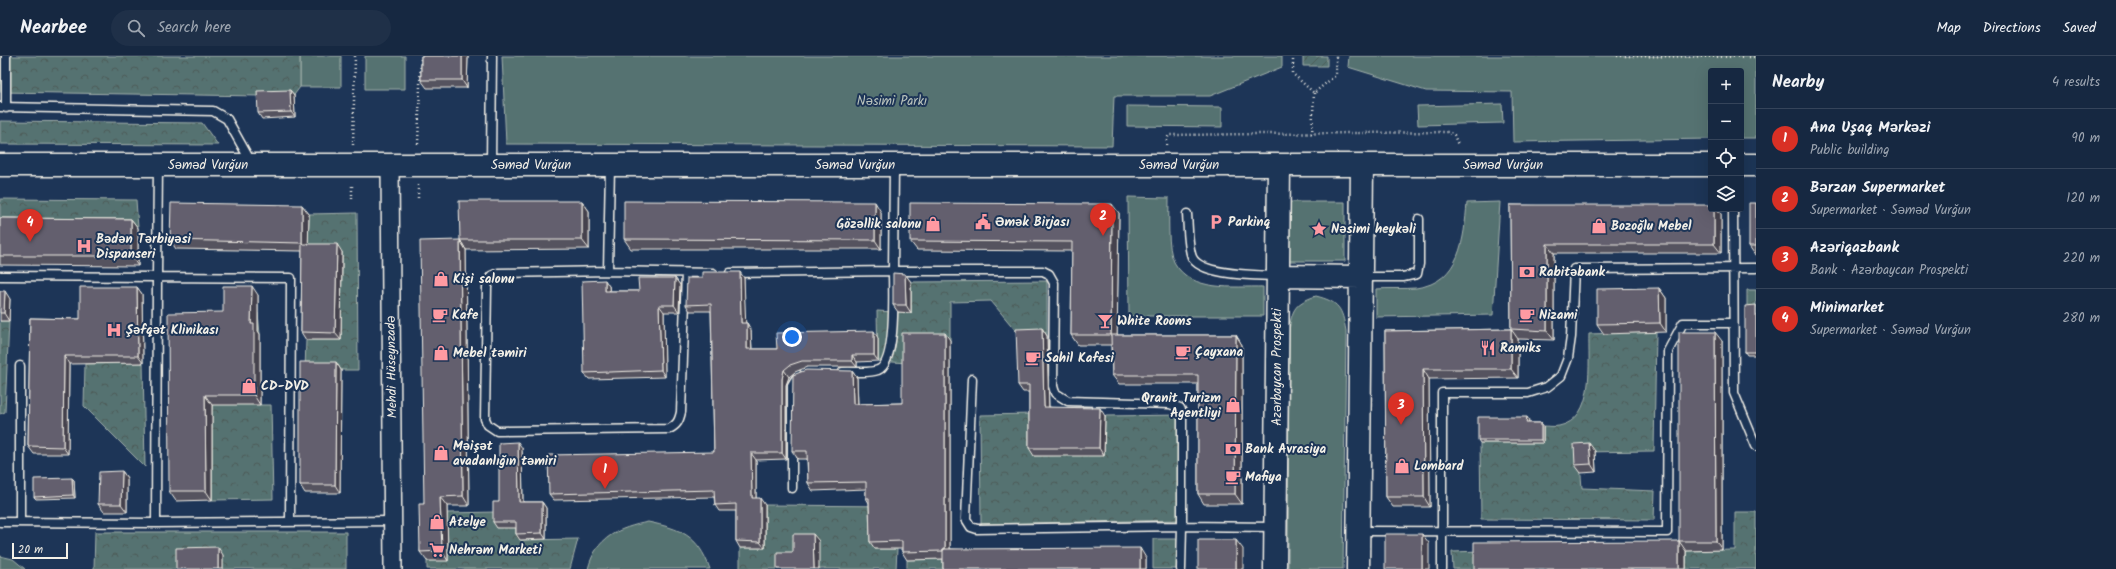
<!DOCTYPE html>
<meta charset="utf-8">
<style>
:root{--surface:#162841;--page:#1f3048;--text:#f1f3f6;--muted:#9ea6b1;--line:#35445a;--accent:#d93025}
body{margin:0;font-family:Kalam,sans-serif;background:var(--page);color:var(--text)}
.controls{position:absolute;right:12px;top:12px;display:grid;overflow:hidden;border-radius:4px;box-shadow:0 4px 16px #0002}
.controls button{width:36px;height:36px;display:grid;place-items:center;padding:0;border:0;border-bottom:1px solid var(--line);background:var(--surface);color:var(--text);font:20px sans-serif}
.scale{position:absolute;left:12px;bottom:10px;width:56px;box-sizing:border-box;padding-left:4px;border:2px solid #f4f1e8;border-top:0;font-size:11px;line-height:14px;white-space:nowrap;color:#f4f1e8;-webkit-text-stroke:3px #1d3557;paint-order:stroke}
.you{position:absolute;left:792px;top:281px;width:14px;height:14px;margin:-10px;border:3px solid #fff;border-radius:50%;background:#1a73e8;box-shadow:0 0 0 6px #1a73e833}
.badge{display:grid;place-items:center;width:26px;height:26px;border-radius:50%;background:var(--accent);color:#fff;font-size:13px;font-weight:700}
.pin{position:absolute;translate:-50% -33px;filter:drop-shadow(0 1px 2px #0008)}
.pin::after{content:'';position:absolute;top:21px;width:14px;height:12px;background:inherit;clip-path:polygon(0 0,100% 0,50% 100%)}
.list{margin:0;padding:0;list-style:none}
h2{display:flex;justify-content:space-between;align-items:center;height:52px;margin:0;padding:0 16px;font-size:17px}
h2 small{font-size:13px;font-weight:400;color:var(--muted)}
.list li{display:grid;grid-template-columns:26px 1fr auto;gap:12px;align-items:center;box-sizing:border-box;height:60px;padding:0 16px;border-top:1px solid var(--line)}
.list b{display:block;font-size:15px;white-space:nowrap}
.list p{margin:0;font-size:13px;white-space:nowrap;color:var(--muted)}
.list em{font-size:13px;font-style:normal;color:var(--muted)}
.icon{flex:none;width:22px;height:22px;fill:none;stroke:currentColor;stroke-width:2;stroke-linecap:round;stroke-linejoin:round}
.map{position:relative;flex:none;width:1756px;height:513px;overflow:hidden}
header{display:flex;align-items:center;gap:24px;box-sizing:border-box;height:56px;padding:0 20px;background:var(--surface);border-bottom:1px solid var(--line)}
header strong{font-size:19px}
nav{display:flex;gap:22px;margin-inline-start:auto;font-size:14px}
.search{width:280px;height:36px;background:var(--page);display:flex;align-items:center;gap:10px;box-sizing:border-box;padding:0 14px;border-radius:22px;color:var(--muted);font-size:15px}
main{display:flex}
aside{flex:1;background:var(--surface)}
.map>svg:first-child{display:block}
.green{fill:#547271;stroke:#a4b2ac}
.forest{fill:url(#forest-crowns);stroke:#a4b2ac}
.garden{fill:url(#garden-furrows);stroke:#a4b2ac}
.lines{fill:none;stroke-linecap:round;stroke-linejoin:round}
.service-casing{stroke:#f4f1e8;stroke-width:11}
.minor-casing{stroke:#f4f1e8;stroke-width:20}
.secondary-casing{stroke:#f4f1e8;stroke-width:25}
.path{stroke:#f4f1e8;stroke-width:2.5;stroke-dasharray:1 3;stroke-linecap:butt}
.service{stroke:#1d3557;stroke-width:8}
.minor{stroke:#1d3557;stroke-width:17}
.secondary{stroke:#1d3557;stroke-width:22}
.wall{fill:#55525f;stroke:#f4f1e8}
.shaded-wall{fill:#45424d;stroke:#f4f1e8}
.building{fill:#635f6e;stroke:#f4f1e8}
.labels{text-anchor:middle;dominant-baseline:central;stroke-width:4;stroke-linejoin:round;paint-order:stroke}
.park-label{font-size:13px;fill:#bcc5be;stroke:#1d3557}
.street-label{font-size:13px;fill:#f4f1e8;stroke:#1d3557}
.poi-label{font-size:13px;font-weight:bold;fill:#f4f1e8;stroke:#1d3557;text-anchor:start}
</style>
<header>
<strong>Nearbee</strong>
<div class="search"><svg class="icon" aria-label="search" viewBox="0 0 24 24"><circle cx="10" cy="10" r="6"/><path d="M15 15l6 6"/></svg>Search here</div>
<nav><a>Map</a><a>Directions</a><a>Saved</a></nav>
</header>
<main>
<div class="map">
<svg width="1756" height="513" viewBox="0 0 1756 513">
<defs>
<pattern id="forest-crowns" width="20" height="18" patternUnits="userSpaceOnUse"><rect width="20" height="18" fill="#547271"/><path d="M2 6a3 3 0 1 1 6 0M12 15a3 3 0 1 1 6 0" fill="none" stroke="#4e5b59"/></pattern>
<pattern id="garden-furrows" width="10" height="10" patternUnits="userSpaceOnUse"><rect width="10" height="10" fill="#547271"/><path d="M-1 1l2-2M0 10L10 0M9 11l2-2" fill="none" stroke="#4e5b59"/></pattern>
</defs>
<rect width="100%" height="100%" fill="#1d3557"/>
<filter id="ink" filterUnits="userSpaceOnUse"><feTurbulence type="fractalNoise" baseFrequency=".025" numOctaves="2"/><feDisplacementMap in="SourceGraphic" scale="8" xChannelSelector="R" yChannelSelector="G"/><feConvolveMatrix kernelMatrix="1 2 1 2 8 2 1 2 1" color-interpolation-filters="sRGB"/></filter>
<g filter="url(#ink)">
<path class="green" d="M300 0H341V31H300Z
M365 0H405V33H365Z
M502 0H1282V11L1210 40H1114L1112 90 506 88Z
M1349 0H1756V82H1741V15H1711V83L1513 86 1512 36 1426 35 1348 11Z
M1502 48 1503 67 1418 69 1417 50Z
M1127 50 1222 51V71L1127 70Z
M1128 141 1169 142C1169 159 1167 192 1174 206 1191 237 1234 230 1263 231V260H1129Z
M1289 146H1345V205H1289Z
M1500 146 1493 259 1376 261V233C1389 232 1403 233 1416 232 1461 226 1464 182 1467 147Z
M1316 240C1339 246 1342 252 1346 275L1343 513H1288L1289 275C1292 253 1295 247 1316 240Z
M648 466C681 473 698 479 710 513H588C596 481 619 472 648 466Z
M0 500 13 503 25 513H0Z"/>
<path class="forest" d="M0 0H300V31L294 39 261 40 0 36Z
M0 65 202 67 218 89 0 88Z
M0 143 136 144 138 172H0Z
M357 157 358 314H305L306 284H341L342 196 308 195 309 158Z
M1047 225V280L1021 281 991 245 950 246V284H907V307L878 305 877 255 911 257V226Z
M1747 234H1756V252H1747Z
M229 257H258L260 278H235L260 349H271L273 443 212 444 211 266Z
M0 265H9L5 356 0 358Z
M1656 276 1654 395 1579 396 1582 432 1655 435 1654 464 1481 463 1480 387H1543V370C1548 370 1554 371 1559 370 1596 363 1588 306 1589 278Z
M143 307 145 411 84 350 85 308Z
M1034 358V400L1104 399 1105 360 1184 359 1183 464 981 468 980 359Z
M765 449 897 450 875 493H897L896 513H819L798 504 782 513H740V492H765Z
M497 456 520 472 521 484 578 483 570 513H427V505L448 504 447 457Z
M1735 456H1756V513H1686V495L1735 494Z
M95 476H346V513H223V499L181 513H94Z
M1153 483H1181V513H1153Z
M1481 495V513H1453L1452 496Z
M950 503V513H907V504Z"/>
<path class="garden" d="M1303 0H1327V10H1303Z"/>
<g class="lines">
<defs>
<path id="service" d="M6 0V52
M0 51 213 55 227 63 251 106
M491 108 492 0
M894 111 893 215H1043L1049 218 1054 227 1053 330 1055 337 1068 345 1170 348 1180 352 1182 356V470L977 473 971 471 966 463 972 323
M1733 153 1734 337 1756 390
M1187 158C1188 170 1188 191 1192 201 1200 220 1259 219 1277 220
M608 215 610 110
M686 217 681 356C679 365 677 369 669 373L497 375 488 369 485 363 487 231 491 220 498 217 608 215 713 217
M730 217 893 215C893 234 897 307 878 314 868 318 854 315 843 316
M0 220 157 221 158 109
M1362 221H1403L1417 218 1419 208V163
M792 432V329L798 319
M0 466 156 467 157 221 291 222 290 466
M20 466V310
M156 467 394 465
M1360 475 1667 476 1668 295 1683 267H1733
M1181 513 1182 470 1274 471
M1442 513V337H1528L1547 331 1561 320 1568 302 1571 281 1574 213 1756 212"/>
<path id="minor" d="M390 109 393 513"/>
<path id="secondary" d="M0 109H1711
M1741 109H1756
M1278 220 1361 221
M1275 513 1279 109
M1358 513 1362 109"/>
</defs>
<use href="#service" class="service-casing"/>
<use href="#minor" class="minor-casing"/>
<use href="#secondary" class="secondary-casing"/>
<path class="path" d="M1293 0V18L1314 37 1336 19V0
M1617 0 1756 1
M1312 78 1314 37
M418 88 421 0
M353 89 355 0
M1167 89V83L1169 79 1448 76 1454 79 1458 89
M418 129V145
M352 143V128"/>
<use href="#service" class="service"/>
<use href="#minor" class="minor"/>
<use href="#secondary" class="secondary"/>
</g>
<path class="wall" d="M421 0H468L467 32H427L421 24Z
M290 34 294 39 295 61 262 63 258 57Z
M582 145 589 155V193L466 194 460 184Z
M1756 147V200L1749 190Z
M302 149 309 158 308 188 342 196 341 284H306L301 276 302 195 176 193 170 184Z
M1510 149 1717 153 1721 158V197H1554V284L1518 283V322L1429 323 1430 451H1393L1386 441 1385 275 1511 273Z
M881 156V193H631L624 183Z
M1119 157 1117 279H1236L1242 289V448H1204L1198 438V328H1119L1112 319 1111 289H1078L1071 279 1072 195 917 194 910 185Z
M0 162 131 163 138 172V210L0 209Z
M460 184 466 194 469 450H447L448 505H427L420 496 424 448Z
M905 218 911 226V257L898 256 893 249Z
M675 222 680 229 679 256H664L665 321 589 323 584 317 609 230 610 235H639Z
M744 222 745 267H747L751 274 752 293H777L878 282V305L857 306V311H807L795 316 789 321 786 329V403L756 404V442L765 449V492H740L736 485V455H719L715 449 714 441 554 444 549 438 714 396 711 255H690L686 249Z
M137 231 142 238 143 307 69 308 68 398H34L28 390 30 262 80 263Z
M1659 232 1666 242V276L1604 278 1597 268Z
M0 235 10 243 9 265H0Z
M258 239V275L260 278V349H212V444L176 445 169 435 223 256Z
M1756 249V299H1747L1745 296Z
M1042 272 1047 280 1049 351 1105 360 1104 400H1034L1029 392V336H1023L1018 329Z
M950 284V493L1146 502V513H943V503L907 504 902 496V493H875L870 486 869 447 866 442V433L813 435 808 427 807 403H798L792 395 852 315 857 322 858 348 902 347Z
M1722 285V494L1686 495V513H1474L1679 485Z
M336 306 341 314 340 437H305L300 429Z
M1529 364 1528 367H1541L1543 370V387H1480L1478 384Z
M522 392 523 446H542L546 452V483L520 484 516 478V472H497L493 466 499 446Z
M1595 395 1596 416 1581 417 1575 409Z
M122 415 127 422V456H104L98 448Z
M74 424 75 442 36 443 34 441Z"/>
<path class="shaded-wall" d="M462 0H468L467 32 462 24Z
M290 34 294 39 295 61 291 56Z
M582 145 589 155V193L582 184Z
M875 146 881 156V193L875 184Z
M1112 148 1119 157 1117 289 1111 279Z
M302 149 309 158 308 195 302 187Z
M1714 153H1717L1721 158V197L1714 188Z
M131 163 138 172V210L131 200Z
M460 184 466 194 469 450 463 440Z
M337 188 342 196 341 284 335 277Z
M1547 188 1554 197V284L1547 275Z
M740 216 744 222 746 274 741 267Z
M905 218 911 226V257L906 249Z
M675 222 680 229 679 256 674 249Z
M605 224 609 230 610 242 605 235Z
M252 230 258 239V275L260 278V349L254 339 251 268Z
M137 231 142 238 143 307 138 300Z
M1659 232 1666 242V276L1660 267Z
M5 235 10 243 9 265 4 257Z
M659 249 664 256 665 321 661 314Z
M747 267 751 274 752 300 747 293Z
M1042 272 1047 280 1049 359 1044 351Z
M1511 273 1518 283V322L1511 313Z
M874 275 878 282V305L874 299Z
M1715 276 1722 285V494L1716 485Z
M945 277 950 284V503L945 495Z
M1236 279 1242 289V448L1235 438Z
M852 299 857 306V311L852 305Z
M64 300 69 308 68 398 63 391Z
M336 306 341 314 340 437 335 429Z
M1423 313 1429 323 1430 451 1424 441Z
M784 314 789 321 786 329V403L782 397V323Z
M852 315 857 322 858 355 853 348Z
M205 339 212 349V444L206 435Z
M1100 352 1105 360 1104 400 1099 392Z
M1527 361 1529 364 1528 370 1526 367Z
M1541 367 1543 370V387L1541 384Z
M518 386 522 392 523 452 519 446Z
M1589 387 1595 395 1596 416 1591 408Z
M751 397 756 404V449L752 442Z
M122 415 127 422V456L121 448Z
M72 422 74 424 75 442 73 439Z
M440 441 447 450 448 505 442 495Z
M760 442 765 449V492L760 486Z
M542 446 546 452V483L542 477Z
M813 478 819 485V513H814Z
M1422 478 1429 487V513H1422Z
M1236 484 1243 493V513H1236Z
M1679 485 1686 495V513H1679Z
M218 491 223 499V513H218Z
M1140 492 1146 502V513H1140Z"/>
<path class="building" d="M421 0H462V24H421Z
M290 34 291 56 258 57 257 35Z
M459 145H582V184H460Z
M624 145 875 146V184L624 183Z
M171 147 302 149V187L170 184Z
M910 147 1112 148 1111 279H1071L1072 186 910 185Z
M1749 147H1756V190H1749Z
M1510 149H1711V153H1714V188H1547V275L1511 273Z
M0 162 131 163V200H0Z
M460 184 463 440 440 441 442 495 420 496 419 448H424L420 185Z
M302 188H337L335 277 301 276Z
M702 216H740L741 267H747V293H777L776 277 874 275V299H852V305H802L790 309 784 314 782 323V397H751L752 442H760V486L736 485V448L715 449 714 434 549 438 548 399 714 396 711 248 686 249 687 222H702Z
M893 217 905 218 906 249H893Z
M638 222H675L674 249H659L661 314 584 317 582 225 605 224V235H639Z
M223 230H252L251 268H254V339H205L206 435H169L168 257 223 256Z
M80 231H137L138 300H64L63 391 28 390 30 262 80 263Z
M1659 232 1660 267 1597 268V233Z
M0 235H5L4 257H0Z
M1756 249V296H1745V250Z
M1042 272 1044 351 1100 352 1099 392H1029V329H1018L1016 273Z
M1511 273V313H1423L1424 441H1386L1385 275Z
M1679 276H1715L1716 485H1679Z
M902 277H945V493H943V495L902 496V485L870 486 869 442H866V426L808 427 807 395H792L793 319 806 314 852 315 853 348 902 347Z
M1111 279H1236L1235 438H1198V319H1112Z
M300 306H336L335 429H300Z
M1478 361H1527L1526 367H1541V384H1478Z
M518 386 519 446H542V477L516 478V466H493V446H499V387Z
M1589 387 1591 408 1575 409 1574 388Z
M122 415 121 448H98L99 416Z
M72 422 73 439 34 441V423Z
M793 478H813L814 513H777V496H793Z
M1385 478H1422V513H1385Z
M1198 484H1236V513H1198Z
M1679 485V513H1474V486Z
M218 491V513H176V492Z
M1140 492V513H943V493Z"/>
</g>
<defs>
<symbol id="civic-bare" viewBox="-9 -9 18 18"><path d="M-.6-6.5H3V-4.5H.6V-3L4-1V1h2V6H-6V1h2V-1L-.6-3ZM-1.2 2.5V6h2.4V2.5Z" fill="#ff9aa2" stroke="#1d3557" stroke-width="2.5" paint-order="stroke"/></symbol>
<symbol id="parking-bare" viewBox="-9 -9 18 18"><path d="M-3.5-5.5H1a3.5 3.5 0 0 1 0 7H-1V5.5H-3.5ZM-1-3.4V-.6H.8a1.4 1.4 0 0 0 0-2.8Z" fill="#ff9aa2" stroke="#1d3557" stroke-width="2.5" paint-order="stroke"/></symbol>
<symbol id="shop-bare" viewBox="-9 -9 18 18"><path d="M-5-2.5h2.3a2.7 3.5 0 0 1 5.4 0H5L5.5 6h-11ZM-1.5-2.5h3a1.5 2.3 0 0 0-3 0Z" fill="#ff9aa2" stroke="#1d3557" stroke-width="2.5" paint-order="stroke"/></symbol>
<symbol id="sight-bare" viewBox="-9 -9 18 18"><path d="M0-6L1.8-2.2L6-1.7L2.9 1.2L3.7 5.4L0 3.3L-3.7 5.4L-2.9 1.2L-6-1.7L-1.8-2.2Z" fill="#ff9aa2" stroke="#1d3557" stroke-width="2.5" paint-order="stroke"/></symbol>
<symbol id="hospital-bare" viewBox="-9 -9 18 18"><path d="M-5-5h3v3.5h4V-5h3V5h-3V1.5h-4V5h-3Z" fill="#ff9aa2" stroke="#1d3557" stroke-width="2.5" paint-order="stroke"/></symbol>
<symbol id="bank-bare" viewBox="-9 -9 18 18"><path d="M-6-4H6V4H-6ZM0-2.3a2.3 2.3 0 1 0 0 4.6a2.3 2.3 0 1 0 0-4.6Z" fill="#ff9aa2" stroke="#1d3557" stroke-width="2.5" paint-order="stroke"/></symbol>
<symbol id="cafe-bare" viewBox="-9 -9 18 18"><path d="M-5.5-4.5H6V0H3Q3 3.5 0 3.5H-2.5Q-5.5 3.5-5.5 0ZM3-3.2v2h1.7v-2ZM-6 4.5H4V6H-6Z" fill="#ff9aa2" stroke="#1d3557" stroke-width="2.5" paint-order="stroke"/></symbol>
<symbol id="bar-bare" viewBox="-9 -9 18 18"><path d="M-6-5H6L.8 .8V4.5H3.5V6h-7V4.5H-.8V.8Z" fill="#ff9aa2" stroke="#1d3557" stroke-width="2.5" paint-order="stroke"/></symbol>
<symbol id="restaurant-bare" viewBox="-9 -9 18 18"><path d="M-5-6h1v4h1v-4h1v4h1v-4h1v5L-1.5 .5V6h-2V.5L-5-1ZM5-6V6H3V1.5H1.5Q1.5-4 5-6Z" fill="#ff9aa2" stroke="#1d3557" stroke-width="2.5" paint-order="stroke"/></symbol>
<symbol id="supermarket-bare" viewBox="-9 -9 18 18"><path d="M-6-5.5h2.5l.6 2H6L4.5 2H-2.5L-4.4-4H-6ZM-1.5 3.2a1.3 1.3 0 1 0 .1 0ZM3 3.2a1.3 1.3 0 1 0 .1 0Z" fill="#ff9aa2" stroke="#1d3557" stroke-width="2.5" paint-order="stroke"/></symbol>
</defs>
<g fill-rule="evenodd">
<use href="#civic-bare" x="972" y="155" width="22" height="22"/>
<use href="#parking-bare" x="1205" y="155" width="22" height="22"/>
<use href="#shop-bare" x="922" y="157" width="22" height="22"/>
<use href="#shop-bare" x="1588" y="159" width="22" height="22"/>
<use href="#sight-bare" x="1308" y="162" width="22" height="22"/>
<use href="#hospital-bare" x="73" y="179" width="22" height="22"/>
<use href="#bank-bare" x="1516" y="205" width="22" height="22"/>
<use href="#shop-bare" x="430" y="212" width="22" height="22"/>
<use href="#cafe-bare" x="429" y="248" width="22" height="22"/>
<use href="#cafe-bare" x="1516" y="248" width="22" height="22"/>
<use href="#bar-bare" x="1094" y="254" width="22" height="22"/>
<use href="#hospital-bare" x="103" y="263" width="22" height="22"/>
<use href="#restaurant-bare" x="1477" y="281" width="22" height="22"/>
<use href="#cafe-bare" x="1172" y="285" width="22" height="22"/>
<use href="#shop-bare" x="430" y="286" width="22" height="22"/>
<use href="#cafe-bare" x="1022" y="291" width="22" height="22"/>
<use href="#shop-bare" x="238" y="319" width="22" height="22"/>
<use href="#shop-bare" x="1222" y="338" width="22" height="22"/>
<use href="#bank-bare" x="1222" y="382" width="22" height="22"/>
<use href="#shop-bare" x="430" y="386" width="22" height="22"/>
<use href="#shop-bare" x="1391" y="399" width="22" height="22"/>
<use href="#cafe-bare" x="1222" y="410" width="22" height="22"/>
<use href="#shop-bare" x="426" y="455" width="22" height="22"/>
<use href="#supermarket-bare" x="426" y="483" width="22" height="22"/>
</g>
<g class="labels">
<g class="park-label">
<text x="892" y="45">Nəsimi Parkı</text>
</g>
<g class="street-label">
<text x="208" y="109">Səməd Vurğun</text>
<text x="531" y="109">Səməd Vurğun</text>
<text x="855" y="109">Səməd Vurğun</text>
<text x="1179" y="109">Səməd Vurğun</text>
<text x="1503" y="109">Səməd Vurğun</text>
<text transform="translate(392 311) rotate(-91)">Mehdi Hüseynzadə</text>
<text transform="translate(1277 311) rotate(-90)">Azərbaycan Prospekti</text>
</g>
<g class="poi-label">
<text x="995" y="166">Əmək Birjası</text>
<text x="1228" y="166">Parkinq</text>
<text x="921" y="168" text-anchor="end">Gözəllik salonu</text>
<text x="1611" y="170">Bozoğlu Mebel</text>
<text x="1331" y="173">Nəsimi heykəli</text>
<text x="96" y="183">Bədən Tərbiyəsi<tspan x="96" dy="15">Dispanseri</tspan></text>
<text x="1539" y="216">Rabitəbank</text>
<text x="453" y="223">Kişi salonu</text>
<text x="452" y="259">Kafe</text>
<text x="1539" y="259">Nizami</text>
<text x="1117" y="265">White Rooms</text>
<text x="126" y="274">Şəfqət Klinikası</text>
<text x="1500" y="292">Ramiks</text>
<text x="1195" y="296">Çayxana</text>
<text x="453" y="297">Mebel təmiri</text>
<text x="1045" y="302">Sahil Kafesi</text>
<text x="261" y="330">CD-DVD</text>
<text x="1221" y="342" text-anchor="end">Qranit Turizm<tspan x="1221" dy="15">Agentliyi</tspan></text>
<text x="453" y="390">Məişət<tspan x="453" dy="15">avadanlığın təmiri</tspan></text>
<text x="1245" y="393">Bank Avrasiya</text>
<text x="1414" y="410">Lombard</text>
<text x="1245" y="421">Mafiya</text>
<text x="449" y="466">Atelye</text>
<text x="449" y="494">Nehrəm Marketi</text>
</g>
</g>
</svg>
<div class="controls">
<button>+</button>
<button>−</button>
<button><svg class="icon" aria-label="locate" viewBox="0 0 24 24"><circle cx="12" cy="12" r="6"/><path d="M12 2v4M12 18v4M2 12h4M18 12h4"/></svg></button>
<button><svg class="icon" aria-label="layers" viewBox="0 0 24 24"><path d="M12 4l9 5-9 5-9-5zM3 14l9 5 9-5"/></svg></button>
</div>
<div class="scale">20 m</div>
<div class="you"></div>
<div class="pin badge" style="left:605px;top:433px">1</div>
<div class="pin badge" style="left:1103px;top:180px">2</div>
<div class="pin badge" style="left:1401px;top:369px">3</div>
<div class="pin badge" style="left:30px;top:186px">4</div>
</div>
<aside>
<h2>Nearby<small>4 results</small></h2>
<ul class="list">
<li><span class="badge">1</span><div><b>Ana Uşaq Mərkəzi</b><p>Public building</p></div><em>90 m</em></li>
<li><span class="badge">2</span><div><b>Bərzan Supermarket</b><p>Supermarket · Səməd Vurğun</p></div><em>120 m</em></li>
<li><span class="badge">3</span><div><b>Azəriqazbank</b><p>Bank · Azərbaycan Prospekti</p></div><em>220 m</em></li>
<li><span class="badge">4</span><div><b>Minimarket</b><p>Supermarket · Səməd Vurğun</p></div><em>280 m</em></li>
</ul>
</aside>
</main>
